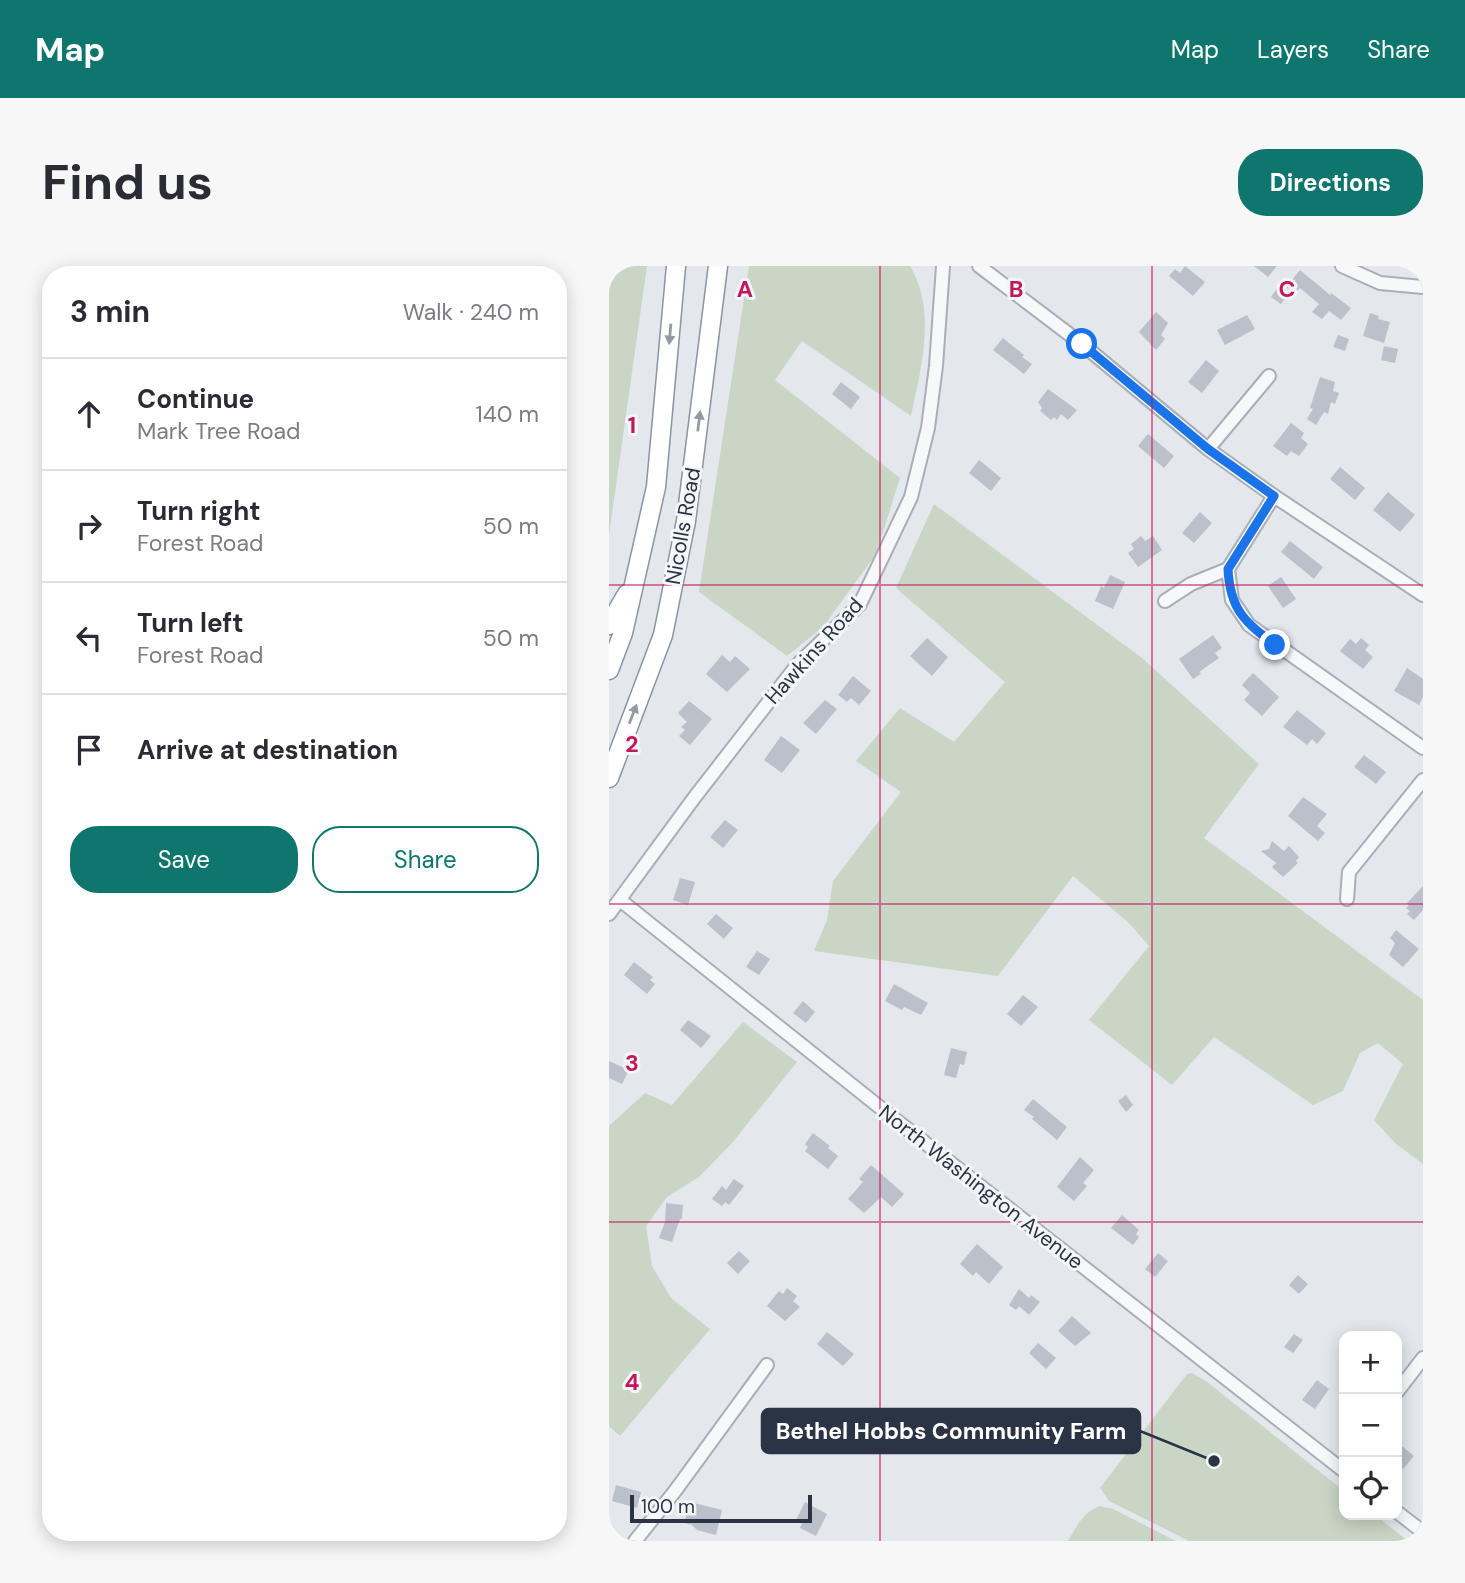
<!DOCTYPE html>
<meta charset="utf-8">
<style>
:root{--surface:#fff;--page:#f7f7f7;--text:#2b2b33;--muted:#7c7c81;--line:#e1e1e2;--accent:#0f766e}
body{margin:0;font-family:"DM Sans",sans-serif;background:var(--page);color:var(--text)}
.controls{position:absolute;right:21px;bottom:21px;display:grid;overflow:hidden;border-radius:14px;box-shadow:0 4px 18px #0003}
.controls button{width:63px;height:63px;display:grid;place-items:center;padding:0;border:0;border-bottom:2px solid var(--line);background:var(--surface);color:var(--text);font:35px sans-serif}
.scale{position:absolute;left:21px;bottom:18px;width:182px;box-sizing:border-box;padding-left:7px;border:4px solid #2b3445;border-top:0;font-size:19px;line-height:24px;white-space:nowrap;color:#2b3445;-webkit-text-stroke:5px #f4f6f9;paint-order:stroke}
.stop{position:absolute;width:21px;height:21px;margin:-16px;border:5px solid #1a73e8;border-radius:50%;background:#fff}
.stop.end{background:#1a73e8;border-color:#fff;box-shadow:0 2px 7px #0008}
.list{margin:0;padding:0;list-style:none}
h2{display:flex;justify-content:space-between;align-items:center;height:91px;margin:0;padding:0 28px;font-size:30px}
h2 small{font-size:23px;font-weight:400;color:var(--muted)}
.list li{display:grid;grid-template-columns:46px 1fr auto;gap:21px;align-items:center;box-sizing:border-box;height:112px;padding:0 28px;border-top:2px solid var(--line)}
.list b{display:block;font-size:26px;white-space:nowrap}
.list p{margin:0;font-size:23px;white-space:nowrap;color:var(--muted)}
.list em{font-size:23px;font-style:normal;color:var(--muted)}
.actions{display:flex;gap:14px;padding:21px 28px}
.actions a{flex:1;padding:16px 0;border:2px solid var(--accent);border-radius:28px;text-align:center;font-size:24px;color:var(--accent)}
.actions .main{background:var(--accent);color:#fff}
.icon{flex:none;width:38px;height:38px;fill:none;stroke:currentColor;stroke-width:2;stroke-linecap:round;stroke-linejoin:round}
.map{position:relative;flex:none;width:814px;height:1275px;overflow:hidden;border-radius:28px}
header{display:flex;align-items:center;gap:42px;box-sizing:border-box;height:98px;padding:0 35px;background:var(--accent);color:#fff}
header strong{font-size:33px}
nav{display:flex;gap:38px;margin-inline-start:auto;font-size:24px}
.intro{display:flex;align-items:center;justify-content:space-between;box-sizing:border-box;height:168px;padding:0 42px}
h1{margin:0;font-size:49px}
.button{padding:18px 32px;border-radius:28px;background:var(--accent);color:#fff;font-size:24px;font-weight:700}
main{display:flex;gap:42px;padding:0 42px}
aside{flex:1;background:var(--surface);border-radius:28px;box-shadow:0 4px 18px #0003}
.map>svg:first-child{display:block}
.green{fill:#c9d6c5}
.building{fill:#bbc0ca}
.lines{fill:none;stroke-linecap:round;stroke-linejoin:round}
.minor-casing{stroke:#a9aeb7;stroke-width:16}
.highway-casing{stroke:#8b94a3;stroke-width:21}
.minor{stroke:#f7f8fa;stroke-width:12}
.highway{stroke:#fff;stroke-width:18}
.oneway{fill:#959aa2}
.route{stroke:#1a73e8;stroke-width:9}
.grid{fill:none;stroke:#c2185b;stroke-width:2;stroke-opacity:0.55}
.labels{text-anchor:middle;dominant-baseline:central;stroke-width:6;stroke-linejoin:round;paint-order:stroke}
.street-label{font-size:21px;fill:#2b3445;stroke:#f4f6f9}
.grid-label{font-size:23px;text-anchor:middle;font-weight:bold;fill:#c2185b;stroke:#f4f6f9;stroke-width:6;stroke-linejoin:round;paint-order:stroke}
.leader{fill:none;stroke:#2b3445;stroke-width:2.5}
.callout-dot{fill:#2b3445;stroke:#f4f6f9;stroke-width:2.5}
.callout{fill:#2b3445;stroke:#2b3445;stroke-width:2.5}
.callout-label{font-size:23px;text-anchor:middle;font-weight:bold;fill:#fff}
</style>
<header>
<strong>Map</strong>
<nav><a>Map</a><a>Layers</a><a>Share</a></nav>
</header>
<div class="intro"><h1>Find us</h1><a class="button">Directions</a></div>
<main>
<aside>
<h2>3 min<small>Walk · 240 m</small></h2>
<ul class="list">
<li><svg class="icon" aria-label="ahead" viewBox="0 0 24 24"><path d="M12 20V5M6 11l6-6 6 6"/></svg><div><b>Continue</b><p>Mark Tree Road</p></div><em>140 m</em></li>
<li><svg class="icon" aria-label="right" viewBox="0 0 24 24"><path d="M7 20v-9h11M14 6l5 5-5 5"/></svg><div><b>Turn right</b><p>Forest Road</p></div><em>50 m</em></li>
<li><svg class="icon" aria-label="left" viewBox="0 0 24 24"><path d="M17 20v-9H6M10 6l-5 5 5 5"/></svg><div><b>Turn left</b><p>Forest Road</p></div><em>50 m</em></li>
<li><svg class="icon" aria-label="arrive" viewBox="0 0 24 24"><path d="M6 21V4h12l-3 4 3 4H6"/></svg><div><b>Arrive at destination</b></div></li>
</ul>
<div class="actions"><a class="main">Save</a><a>Share</a></div>
</aside>
<div class="map">
<svg width="814" height="1275" viewBox="0 0 814 1275">
<rect width="100%" height="100%" fill="#e4e7ec"/>
<path class="green" d="M0 0H38L0 269Z
M140 0H301C328 45 312 102 302 150L193 75 166 114 291 212 267 288 214 361 178 390 90 326Z
M325 238 533 392 650 498 595 572 814 734V898L786 877 765 854 794 798 769 777 751 787 734 825 704 839 605 771 563 819 480 754 540 680 520 657 464 610 389 710 205 685 218 654 224 615 292 526 247 495 291 442 345 476 396 416 287 322Z
M134 756 188 796 123 877 90 911 58 931 37 960 43 1000 62 1032 101 1063 11 1170 0 1160V860L36 827 63 839Z
M583 1107 597 1115 735 1225V1249H766L799 1275H580L500 1235 491 1222 578 1108Z
M491 1240 504 1243 567 1275H459C468 1260 474 1246 491 1240Z"/>
<path class="building" d="M576 0 596 16 584 30 560 10 566 3 571 7Z
M645 0H668L659 11Z
M691 4 721 29 722 27 742 42 732 54 720 45 713 53 703 46 710 38 691 22 685 28 677 21Z
M669 21 679 28 672 38 662 31Z
M547 46 559 57 552 69 556 73 547 84 530 66Z
M761 47 770 50 769 53 781 56 775 77 754 70Z
M638 49 646 63 616 79 608 64Z
M729 69 740 73 736 85 724 81Z
M394 72 415 89 413 91 423 98 415 108 384 84Z
M775 80 789 83 786 97 772 94Z
M597 94 610 105 593 127 579 116Z
M711 111 726 116 724 125 730 127 726 138 722 136 719 148 715 146 707 159 698 153 704 143 701 142Z
M232 116 251 131 242 143 223 128Z
M439 123 468 144 459 154 452 148 448 154 445 151 442 154 431 145 433 142 429 136Z
M682 157 695 167 692 172 699 178 690 190 682 185 678 190 664 180Z
M539 168 565 190 555 202 529 180Z
M370 194 392 212 382 225 360 207Z
M731 201 756 222 746 234 721 213Z
M779 226 806 249 791 266 764 244Z
M591 246 603 257 585 277 573 267Z
M532 270 536 275 544 270 553 284 529 301 519 287 525 283 522 278Z
M681 275 714 301 705 313 672 286Z
M501 309 516 316 504 343 486 335 492 320 495 322Z
M672 311 687 333 674 342 659 320Z
M604 369 613 382 606 387 610 392 590 406 592 408 584 413 570 393Z
M318 372 339 391 323 410 301 390Z
M752 372 760 379 756 384 764 391 754 403 731 385 741 373 747 378Z
M113 389 121 396 126 390 141 403 118 426 97 408Z
M798 402 814 413V431L810 439 785 425Z
M644 407 670 431 653 450 635 434 641 427 633 419Z
M244 410 262 425 250 439 242 432 238 436 229 429Z
M216 434 228 443 207 468 194 457Z
M80 435 103 453 81 479 70 470 76 464 72 461 78 456 69 447Z
M688 444 717 467 708 478 703 473 698 479 674 461Z
M172 470 191 484 173 507 155 494Z
M755 489 777 506 767 518 745 501Z
M694 531 718 548 708 560 716 567 709 575 679 550Z
M116 554 129 564 114 582 101 571Z
M663 575 675 585 680 580 690 591 687 595 689 597 674 611 663 601 667 597 652 585 660 583Z
M71 612 86 616 79 639 64 634Z
M814 620V644L805 654 798 648 801 645 797 642 800 639 798 637Z
M107 648 124 662 115 673 98 658Z
M787 664 810 683 794 701 780 689 786 677 781 672Z
M148 685 161 693 150 709 137 701Z
M25 696 44 711 41 714 46 718 38 728 15 709Z
M285 718 319 737 312 749 295 741 293 744 276 735Z
M414 729 429 741 412 760 398 748Z
M194 735 206 746 197 757 184 747Z
M79 754 102 770 92 782 71 764Z
M342 782 358 786 355 799 351 798 347 812 335 809Z
M0 795 20 804 13 818 0 812Z
M517 829 524 839 517 846 509 835Z
M424 833 458 861 448 874 423 853 425 851 415 844Z
M204 867 221 880 219 882 229 890 219 903 196 885 199 881 196 878Z
M471 891 485 904 474 917 478 920 465 935 448 921Z
M262 899 295 928 283 941 272 931 255 947 239 933 254 916 250 913Z
M125 913 135 920 120 939 116 936 113 940 103 933 113 920 117 924Z
M57 937 74 939 73 953H71L63 976 50 972 56 956Z
M513 949 530 964 527 968 530 971 524 979 502 962Z
M368 978 394 1001 380 1018 367 1006 364 1010 351 998Z
M130 985 141 995 129 1008 118 997Z
M549 987 559 995 546 1011 536 1003Z
M689 1009 699 1018 690 1028 680 1019Z
M178 1022 188 1030 184 1035 191 1041 176 1055 158 1040 170 1025 174 1028Z
M410 1023 420 1032 422 1029 431 1036 420 1049 410 1040 407 1044 400 1039Z
M463 1050 482 1067 466 1080 449 1065Z
M218 1066 245 1088 234 1100 208 1078Z
M685 1068 694 1074 684 1087 675 1081Z
M429 1077 447 1092 437 1103 420 1087Z
M708 1114 720 1123 706 1143 693 1134Z
M788 1176 805 1190 794 1203 788 1198Z
M7 1219 32 1226 28 1242 3 1235Z
M81 1236 113 1244 107 1269 88 1264 83 1259 75 1257Z
M196 1236 218 1248 207 1270 191 1262 193 1257 187 1254Z"/>
<g class="lines">
<defs>
<path id="minor" d="M370 0 473 78 599 183 665 230 814 329
M733 0 771 17 814 21
M599 183 660 110
M665 230 619 303 623 334 640 359 814 482
M556 335 582 318 619 303
M738 633 740 606 814 514
M11 634 283 851 735 1205
M0 648 85 532 189 398 251 338 302 231 319 162 327 100 334 0
M788 1126 814 1092
M788 1246 814 1266
M26 1275 66 1225 158 1099"/>
<path id="highway" d="M0 359 18 328
M0 404 14 367 47 221 67 0
M0 512 54 369 77 255 109 0"/>
</defs>
<use href="#minor" class="minor-casing"/>
<use href="#highway" class="highway-casing"/>
<use href="#minor" class="minor"/>
<use href="#highway" class="highway"/>
</g>
<defs><path id="oneway-solid" d="M-6-.8H1V-3.2L6.5 0L1 3.2V.8H-6Z" transform="scale(1.75)"/></defs>
<g class="oneway">
<use href="#oneway-solid" transform="translate(61 68) rotate(95)"/>
<use href="#oneway-solid" transform="translate(90 155) rotate(-83)"/>
<use href="#oneway-solid" transform="translate(24 448) rotate(-69)"/>
</g>
<g class="lines">
<path class="route" d="M473 78 599 183 665 230 619 303C621 344 636 356 666 379"/>
</g>
<path class="grid" d="M271 0V1275M543 0V1275M0 319H814M0 638H814M0 956H814"/>
<g class="labels">
<g class="street-label">
<text transform="translate(74 260) rotate(-80)">Nicolls Road</text>
<text transform="translate(205 385) rotate(-48)">Hawkins Road</text>
<text transform="translate(372 921) rotate(38)">North Washington Avenue</text>
</g>
</g>
<g class="grid-label">
<text x="136" y="31">A</text>
<text x="407" y="31">B</text>
<text x="678" y="31">C</text>
<text x="23" y="167">1</text>
<text x="23" y="486">2</text>
<text x="23" y="805">3</text>
<text x="23" y="1124">4</text>
</g>
<path class="leader" d="M605 1195L531 1165"/>
<circle class="callout-dot" cx="605" cy="1195" r="7"/>
<rect class="callout" x="153" y="1143" width="378" height="44" rx="7"/>
<g class="callout-label">
<text x="342" y="1173">Bethel Hobbs Community Farm</text>
</g>
</svg>
<div class="controls">
<button>+</button>
<button>−</button>
<button><svg class="icon" aria-label="locate" viewBox="0 0 24 24"><circle cx="12" cy="12" r="6"/><path d="M12 2v4M12 18v4M2 12h4M18 12h4"/></svg></button>
</div>
<div class="scale">100 m</div>
<div class="stop" style="left:473px;top:78px"></div>
<div class="stop end" style="left:666px;top:379px"></div>
</div>
</main>
